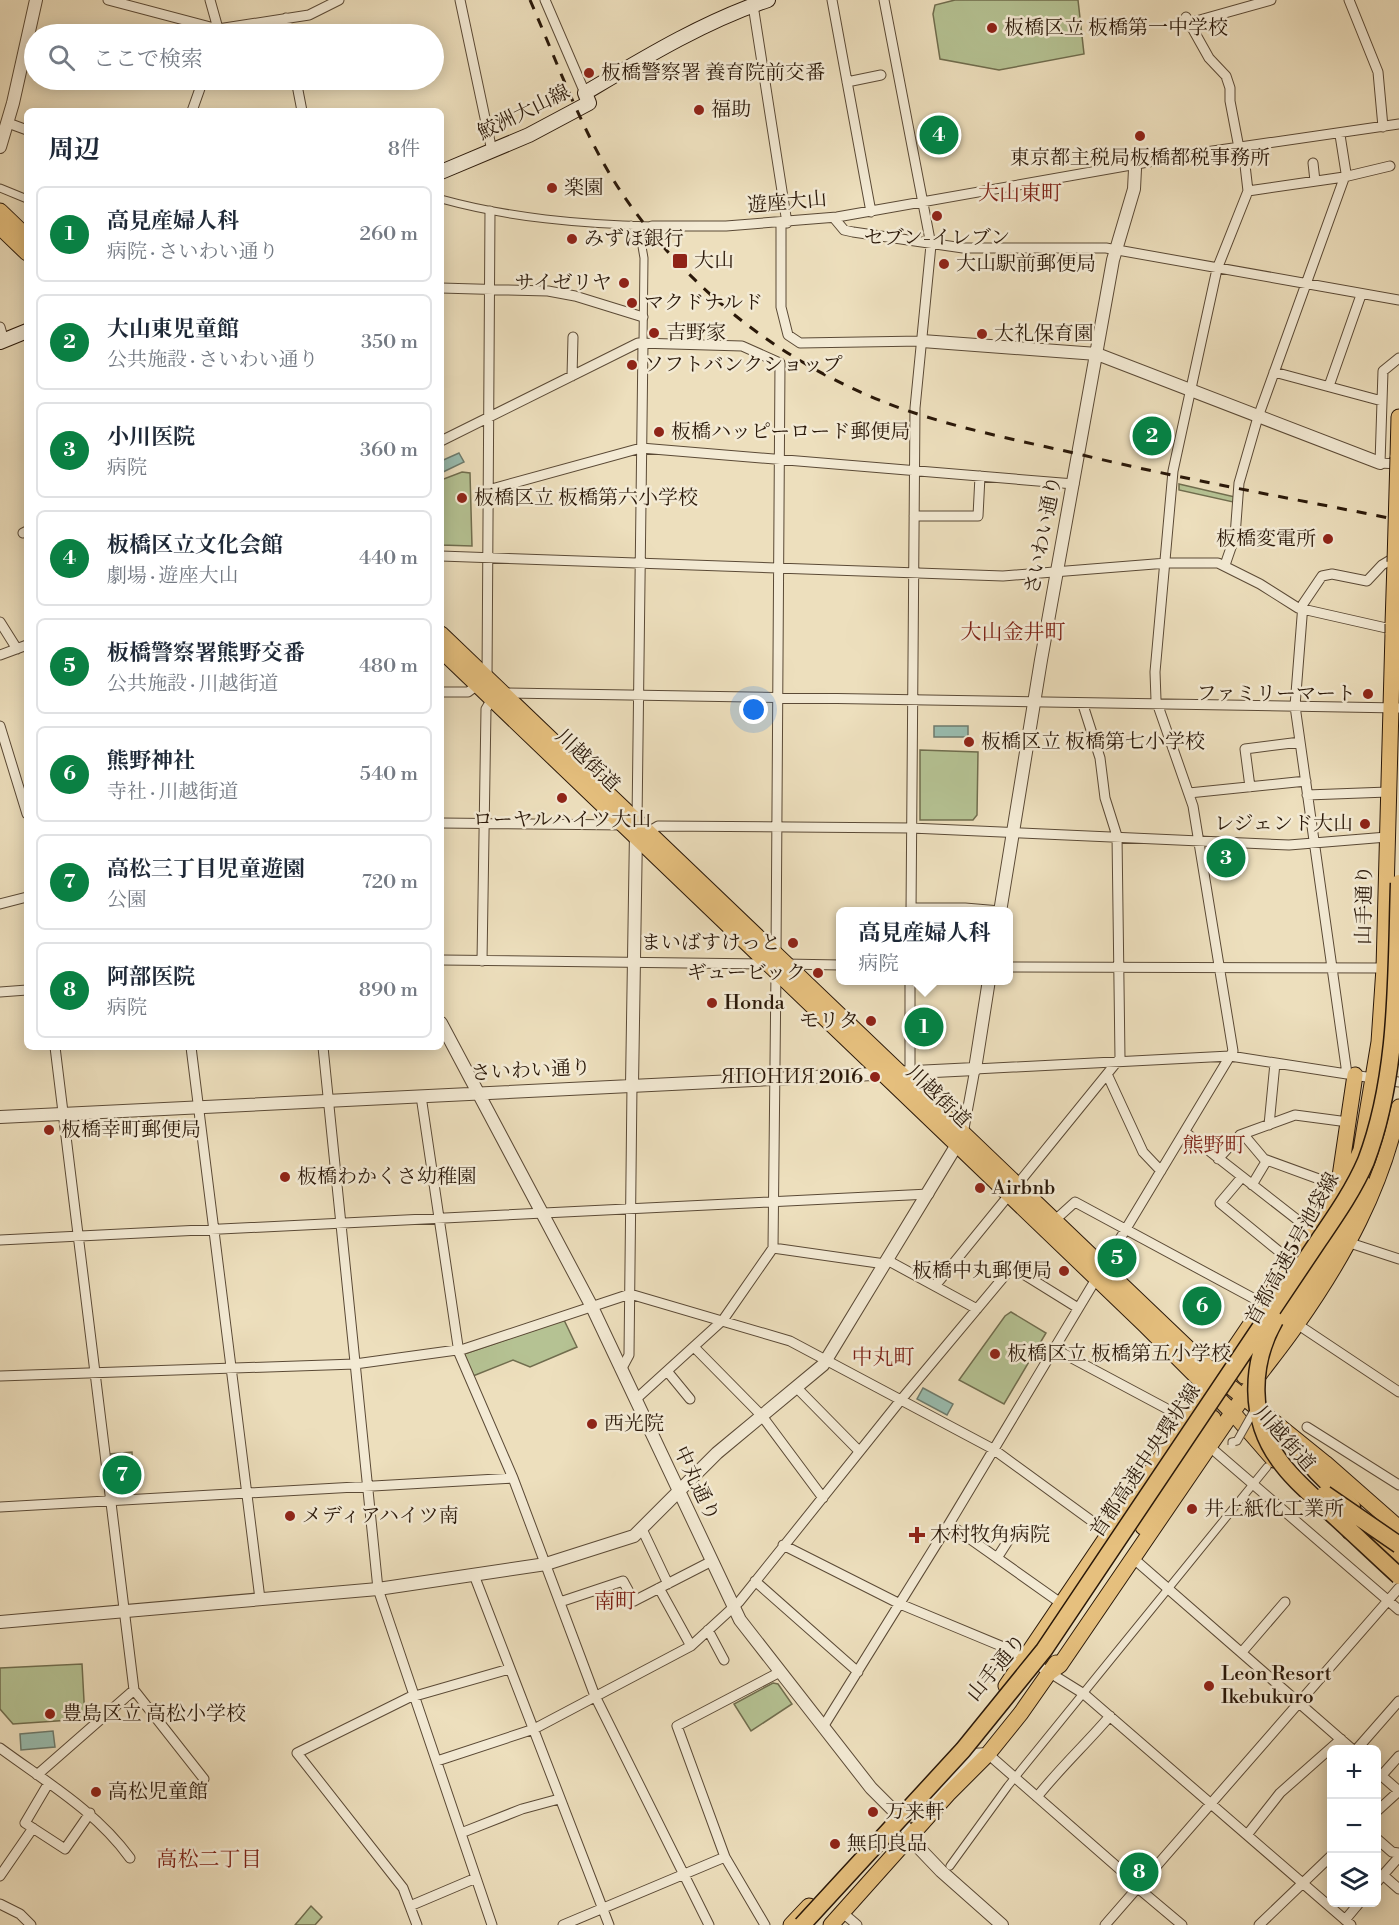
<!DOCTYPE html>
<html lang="ja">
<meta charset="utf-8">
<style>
:root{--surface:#fff;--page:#f2f2f3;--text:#1f2937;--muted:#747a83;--line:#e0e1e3;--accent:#0b8043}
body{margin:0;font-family:"Libre Bodoni","Noto Serif JP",serif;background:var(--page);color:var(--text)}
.controls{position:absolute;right:18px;bottom:18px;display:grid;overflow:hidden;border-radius:9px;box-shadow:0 3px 15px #0003}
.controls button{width:54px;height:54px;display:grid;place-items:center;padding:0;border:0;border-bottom:2px solid var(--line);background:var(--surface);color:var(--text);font:30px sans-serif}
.you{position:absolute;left:754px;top:710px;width:21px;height:21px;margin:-15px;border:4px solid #fff;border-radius:50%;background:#1a73e8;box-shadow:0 0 0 9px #1a73e833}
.badge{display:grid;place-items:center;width:39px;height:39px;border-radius:50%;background:var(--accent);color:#fff;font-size:20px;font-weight:700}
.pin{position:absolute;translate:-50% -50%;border:3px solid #fff;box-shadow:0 2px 6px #0006}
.popup{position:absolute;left:836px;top:907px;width:177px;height:78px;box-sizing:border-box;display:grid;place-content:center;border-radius:9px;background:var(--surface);filter:drop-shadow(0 2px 4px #0005);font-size:20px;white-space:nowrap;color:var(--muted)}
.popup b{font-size:22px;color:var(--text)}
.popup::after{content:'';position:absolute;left:50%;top:100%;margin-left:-12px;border:12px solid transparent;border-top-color:var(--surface)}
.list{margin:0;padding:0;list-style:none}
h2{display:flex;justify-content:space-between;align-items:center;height:78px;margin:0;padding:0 24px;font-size:26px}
h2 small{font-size:20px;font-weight:400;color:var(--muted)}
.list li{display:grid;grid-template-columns:39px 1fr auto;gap:18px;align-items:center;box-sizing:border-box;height:96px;margin:0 12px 12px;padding:0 12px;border:2px solid var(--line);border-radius:9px}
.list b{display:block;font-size:22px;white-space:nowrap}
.list p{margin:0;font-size:20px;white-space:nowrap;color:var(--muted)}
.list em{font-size:20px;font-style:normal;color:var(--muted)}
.icon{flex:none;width:33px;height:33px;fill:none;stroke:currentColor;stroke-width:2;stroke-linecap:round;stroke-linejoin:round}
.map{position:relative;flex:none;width:1399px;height:1925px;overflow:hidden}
.search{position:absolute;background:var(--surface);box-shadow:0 3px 15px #0003;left:24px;top:24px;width:420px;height:66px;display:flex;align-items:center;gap:15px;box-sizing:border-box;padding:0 21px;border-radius:33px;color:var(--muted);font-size:22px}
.panel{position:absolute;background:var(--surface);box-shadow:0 3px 15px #0003;left:24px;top:108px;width:420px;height:942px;border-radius:9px}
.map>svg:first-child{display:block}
.green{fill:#b5c293;stroke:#706d4e;stroke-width:1.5}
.water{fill:#99bdb0;stroke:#6d7b6d;stroke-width:1.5}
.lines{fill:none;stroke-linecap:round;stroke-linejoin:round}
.primary-tunnel{stroke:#c6b799;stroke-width:15;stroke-dasharray:15 8;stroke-linecap:butt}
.pedestrian-casing{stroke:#5b4a36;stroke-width:9}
.minor-casing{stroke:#5b4a36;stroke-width:11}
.tertiary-casing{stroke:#5b4a36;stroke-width:14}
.secondary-casing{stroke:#2a1809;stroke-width:16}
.primary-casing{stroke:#2a1809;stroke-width:17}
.trunk-casing{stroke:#2a1809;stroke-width:17}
.motorway-casing{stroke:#2a1809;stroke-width:19}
.pedestrian{stroke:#f3ead4;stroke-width:7}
.minor{stroke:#f3ead4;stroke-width:9}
.tertiary{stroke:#f3ead4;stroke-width:12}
.secondary{stroke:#f3ead4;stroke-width:14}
.primary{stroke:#e6c07e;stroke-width:15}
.trunk{stroke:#e6c07e;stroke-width:15}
.motorway{stroke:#e6c07e;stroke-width:16}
.rail{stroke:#2a1809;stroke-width:3;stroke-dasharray:10 10;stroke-linecap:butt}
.pedestrian-bridge-casing{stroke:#5b4a36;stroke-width:9;stroke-linecap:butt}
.primary-bridge-casing{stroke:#2a1809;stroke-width:17;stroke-linecap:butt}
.motorway-bridge-casing{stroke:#2a1809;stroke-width:19;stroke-linecap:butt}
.pedestrian-bridge{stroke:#f3ead4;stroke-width:7}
.primary-bridge{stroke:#e6c07e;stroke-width:15}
.motorway-bridge{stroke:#e6c07e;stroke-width:16}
.poi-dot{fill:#8f2418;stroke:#f3ead4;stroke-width:2}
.labels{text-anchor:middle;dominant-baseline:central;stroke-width:5;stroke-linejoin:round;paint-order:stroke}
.poi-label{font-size:20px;fill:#2a1809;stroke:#f3ead4;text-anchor:start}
.street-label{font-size:20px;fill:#2a1809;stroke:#f3ead4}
.neighbourhood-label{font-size:21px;fill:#7a1f14;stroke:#f3ead4}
</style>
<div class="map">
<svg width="1399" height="1925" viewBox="0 0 1399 1925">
<rect width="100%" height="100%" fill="#eddfbd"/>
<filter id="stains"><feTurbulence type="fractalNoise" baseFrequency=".00333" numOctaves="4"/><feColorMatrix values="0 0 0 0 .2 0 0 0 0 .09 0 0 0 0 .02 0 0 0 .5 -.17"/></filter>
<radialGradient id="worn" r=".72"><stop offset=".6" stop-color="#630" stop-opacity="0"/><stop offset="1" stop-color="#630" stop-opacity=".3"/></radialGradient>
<path class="green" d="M955 0H1078L1084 54 999 70 940 59 933 14 935 5Z
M462 472 470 473 472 546 441 545V480Z
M1179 484 1235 497 1233 502 1179 490Z
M920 750 978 752 977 815 973 820H920Z
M1011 1312 1046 1333 1004 1404 959 1380 1005 1316Z
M564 1320 577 1347 530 1367 513 1360 473 1376 464 1354Z
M132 1452 134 1496 114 1497 109 1454Z
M82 1664 85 1719 13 1724 0 1709V1668Z
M773 1683 778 1684 792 1704 751 1731 734 1704Z
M311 1906 322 1917 315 1925H295Z"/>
<path class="water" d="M459 453 464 462 441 473V461Z
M934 726H968V737H934Z
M923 1388 953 1404 947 1415 917 1399Z
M53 1731 55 1747 21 1750 20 1734Z"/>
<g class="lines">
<path class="primary-tunnel" d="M1213 1418 1244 1376"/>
<defs>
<path id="pedestrian" d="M0 188 27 199
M441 199C510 218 580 224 652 226
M631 225 640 235 644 258 643 343
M950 1866 1008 1786 1267 1467"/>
<path id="minor" d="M108 0 218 29 309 15 339 0
M210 0 219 32
M460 0 492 151
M545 0 585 93
M832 0 871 212
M884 0 931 245 915 408 911 912
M1349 0 1378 72 1383 127
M753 5 787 223
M1186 17 1209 58 1226 76 1230 88V101L1239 148
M286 18 289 34
M1189 23 1271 0
M296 80 302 111
M847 82 881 75
M192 111 203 80
M8 123 27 130
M1313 163 1315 181
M1248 191 1344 177 1390 166
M834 218 844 230 853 232 963 248H1106L1399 300
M781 223V307L788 335 800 343 922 341
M652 226H726L837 217 1199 153 1399 124
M441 288 548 291 575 296 643 317
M0 327 4 341
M1399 358 1383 371 1380 463 1399 464
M1274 372 1382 401
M572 376 573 337
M1329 386 1361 295
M441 441 638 343 742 346 780 363 776 955
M488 490 641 448 1074 484
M914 516H978L980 476
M23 533 27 531
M441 556 1003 576 1167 563H1218L1260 584 1298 608 1395 630
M1225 565 1235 536 1239 483 1258 417 1346 173 1340 135
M0 622 17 649
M0 655 27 645
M441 692H468L487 678 490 211
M0 726 27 814
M1250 787 1245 749 1300 742
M1189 793 1306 781
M1307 795 1388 792
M637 821 643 343
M441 823 625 825
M644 831 648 832 658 826 911 828 1289 845 1387 837
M0 904 27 897
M911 908H965L1000 911
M441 960 769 964
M482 961 486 709 492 699 503 693 1399 708
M1008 967 1384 968
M0 992 27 990
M191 1047 260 1599
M323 1047 378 1589 492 1925
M910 1072V980
M1107 1074 1143 1152 1161 1171
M1347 1074 1295 706 1303 604 1322 576 1332 574 1367 581 1382 565 1397 556
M421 1096 459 1353 513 1478 595 1696 709 1925
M1269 1125 1275 1063
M1185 1132 1313 1232
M963 1134 975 1069 1230 1056 1399 1082
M1243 1134 1264 1159 1338 1186
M1218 1159 1240 1135 1295 1115 1348 1122
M1242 1177 1220 1203 1292 1262
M1017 1185 1120 1058 1117 836 1105 798 1100 758 1083 705
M1252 1185 1267 1160
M1054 1221 1075 1202 1264 1304
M0 1240 929 1194
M1350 1243 1399 1259
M773 1248 885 1264
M887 1260 977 1309
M1103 1267 1233 1051 1193 806 1156 700 1155 672 1173 471 1217 269 1248 191 1243 148
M935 1286 1009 1195
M1297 1324 1399 1392
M694 1347 762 1416 823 1498
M1053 1348 1186 1419
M621 1370 629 1355 632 1085
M667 1371 690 1399
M0 1376 355 1364 464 1349 630 1294 790 1341 993 1449 1111 1535
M796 1387 859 1451
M635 1400 723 1320 773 1248 776 971 785 964 840 965
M1307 1427 1399 1485
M1210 1447 1399 1610
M0 1507 513 1478
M949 1524 1062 1604
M642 1529 668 1584
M783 1545 900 1604 1018 1653 1084 1694 1351 1925
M997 1558 1013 1533
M1134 1559 1353 1750
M474 1575 609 1925
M755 1581 858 1672
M659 1588 691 1646
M560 1602 623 1581 634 1601 712 1561
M708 1630 724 1660
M1242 1652 1285 1602
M134 1690 204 1779
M414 1695 297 1753 403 1888 417 1925
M415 1696 509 1669
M823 1727 949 1524 1096 1279
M0 1748C46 1782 96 1811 130 1858
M1356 1750 1399 1701
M988 1754 1139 1886
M437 1761 534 1729 691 1646 739 1602 900 1401 1012 1267 1078 1308
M1376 1771 1399 1791
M37 1775 134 1690 55 1047
M1382 1775 1399 1756
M48 1784 25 1823 65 1849 90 1813
M1037 1797C1060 1768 1086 1744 1110 1716
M1376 1812 1399 1791
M461 1833 522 1809 559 1799
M1247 1835 1280 1793 1341 1739
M1376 1838 1392 1852 1399 1853
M1383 1875 1399 1889
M0 1876 33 1828
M1376 1883 1399 1857
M1138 1888 1182 1925
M0 1904 20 1914 31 1925
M410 1906 476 1878
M843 1913 857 1925
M1345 1920 1360 1902
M563 1925 725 1857
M765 1925 725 1857 677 1726 780 1672
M1105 1925 1399 1588
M1259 1925 1332 1855"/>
<path id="tertiary" d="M0 147 13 103 36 0
M922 341 1097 354 1380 463
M1000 912 1041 660 1113 260 1134 189 1135 169
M441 1023 592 1307 740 1620 871 1788 897 1814 919 1848 941 1871 1002 1925
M632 1085 636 832
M0 1117 975 1069 989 980
M0 1622 378 1589 546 1564 634 1536 717 1453 823 1365 961 1138
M905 1812 921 1809 971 1755 988 1754"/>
<path id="secondary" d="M441 172 529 135 589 103 585 93C644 58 703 22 768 0
M0 342 27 331"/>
<path id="primary" d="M1398 457 1399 417
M1393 624 1395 562
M1339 1183 1355 1075
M1345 1185 1361 1150 1379 1042 1384 968 1393 633
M1244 1376 1315 1274 1363 1183
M1143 1527 1213 1418
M1050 1672 1060 1665C1121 1575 1182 1487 1243 1397 1260 1372 1280 1349 1297 1324 1344 1257 1382 1188 1399 1107
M1006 1686 1313 1232 1344 1173
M791 1925 809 1906
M831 1925 948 1794 988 1754 1021 1713 1056 1663"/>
<path id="trunk" d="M0 211 27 237
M0 227 27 253
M441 634 1216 1375 1325 1463 1399 1528
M441 650 1145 1325 1233 1413 1274 1460"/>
<path id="motorway" d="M1282 1431 1317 1472 1352 1507
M1350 1531 1376 1541 1399 1562"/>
</defs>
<use href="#pedestrian" class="pedestrian-casing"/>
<use href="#minor" class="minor-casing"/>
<use href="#tertiary" class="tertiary-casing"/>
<use href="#secondary" class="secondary-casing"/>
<use href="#primary" class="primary-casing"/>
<use href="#trunk" class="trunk-casing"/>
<use href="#motorway" class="motorway-casing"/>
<use href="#pedestrian" class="pedestrian"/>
<use href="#minor" class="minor"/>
<use href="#tertiary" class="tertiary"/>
<use href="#secondary" class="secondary"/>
<use href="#primary" class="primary"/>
<use href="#trunk" class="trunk"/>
<use href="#motorway" class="motorway"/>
<path class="rail" d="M530 0C561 71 587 147 633 209 700 300 794 370 900 408 956 428 1016 440 1074 453 1181 479 1290 498 1399 520"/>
<defs>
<path id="pedestrian-bridge" d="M1232 1445V1442L1237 1441 1255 1409"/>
<path id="primary-bridge" d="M1395 562 1398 457
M1393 633V624"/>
<path id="motorway-bridge" d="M1275 1320C1250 1364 1249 1419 1279 1460 1293 1480 1313 1496 1331 1513 1354 1534 1376 1555 1399 1576
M1325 1494 1399 1545
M802 1925 963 1750 1044 1650 1319 1240C1336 1215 1354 1189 1366 1161 1399 1074 1396 975 1399 883"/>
</defs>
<use href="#pedestrian-bridge" class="pedestrian-bridge-casing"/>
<use href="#primary-bridge" class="primary-bridge-casing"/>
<use href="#motorway-bridge" class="motorway-bridge-casing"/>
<use href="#pedestrian-bridge" class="pedestrian-bridge"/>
<use href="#primary-bridge" class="primary-bridge"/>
<use href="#motorway-bridge" class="motorway-bridge"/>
</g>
<g class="poi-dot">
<circle cx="992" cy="28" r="6"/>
<circle cx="589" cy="73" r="6"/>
<circle cx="699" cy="110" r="6"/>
<circle cx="1140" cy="136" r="6"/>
<circle cx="552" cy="188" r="6"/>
<circle cx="937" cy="216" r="6"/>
<circle cx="572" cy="239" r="6"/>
<rect x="672" y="253" width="16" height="16" rx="3"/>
<circle cx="944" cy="264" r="6"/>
<circle cx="624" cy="283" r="6"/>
<circle cx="632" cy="303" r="6"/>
<circle cx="654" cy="333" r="6"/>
<circle cx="982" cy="334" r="6"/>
<circle cx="632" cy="365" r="6"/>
<circle cx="659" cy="432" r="6"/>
<circle cx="462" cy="498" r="6"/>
<circle cx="1328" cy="539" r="6"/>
<circle cx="1368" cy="694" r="6"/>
<circle cx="969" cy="742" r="6"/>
<circle cx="562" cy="798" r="6"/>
<circle cx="1365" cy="824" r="6"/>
<circle cx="793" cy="943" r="6"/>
<circle cx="818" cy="973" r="6"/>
<circle cx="712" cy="1003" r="6"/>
<circle cx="871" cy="1021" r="6"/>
<circle cx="875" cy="1077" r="6"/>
<circle cx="49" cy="1130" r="6"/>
<circle cx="285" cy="1177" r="6"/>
<circle cx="980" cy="1188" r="6"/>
<circle cx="1064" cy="1271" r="6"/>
<circle cx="995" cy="1354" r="6"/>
<circle cx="592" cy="1424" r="6"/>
<circle cx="1192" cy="1509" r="6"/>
<circle cx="290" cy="1516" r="6"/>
<path d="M914 1526h6v6h6v6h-6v6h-6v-6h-6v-6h6z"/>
<circle cx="1209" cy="1686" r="6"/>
<circle cx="50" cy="1714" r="6"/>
<circle cx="96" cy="1792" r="6"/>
<circle cx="873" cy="1812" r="6"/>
<circle cx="835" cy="1844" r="6"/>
</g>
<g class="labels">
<g class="poi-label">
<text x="1004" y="28">板橋区立 板橋第一中学校</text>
<text x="601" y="73">板橋警察署 養育院前交番</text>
<text x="711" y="110">福助</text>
<text x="1140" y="158" text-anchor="middle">東京都主税局板橋都税事務所</text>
<text x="564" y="188">楽園</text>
<text x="937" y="238" text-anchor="middle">セブン-イレブン</text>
<text x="584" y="239">みずほ銀行</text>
<text x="694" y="261">大山</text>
<text x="956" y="264">大山駅前郵便局</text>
<text x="612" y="283" text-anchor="end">サイゼリヤ</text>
<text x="644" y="303">マクドナルド</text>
<text x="666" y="333">吉野家</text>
<text x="994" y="334">大礼保育園</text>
<text x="644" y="365">ソフトバンクショップ</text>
<text x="671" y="432">板橋ハッピーロード郵便局</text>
<text x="474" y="498">板橋区立 板橋第六小学校</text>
<text x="1316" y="539" text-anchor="end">板橋変電所</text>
<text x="1356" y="694" text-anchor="end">ファミリーマート</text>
<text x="981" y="742">板橋区立 板橋第七小学校</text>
<text x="562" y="820" text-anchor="middle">ローヤルハイツ大山</text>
<text x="1353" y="824" text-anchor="end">レジェンド大山</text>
<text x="781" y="943" text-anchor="end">まいばすけっと</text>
<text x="806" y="973" text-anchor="end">ギュービック</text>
<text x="724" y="1003">Honda</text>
<text x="859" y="1021" text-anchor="end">モリタ</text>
<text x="863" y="1077" text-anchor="end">ЯПОНИЯ 2016</text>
<text x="61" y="1130">板橋幸町郵便局</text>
<text x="297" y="1177">板橋わかくさ幼稚園</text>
<text x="992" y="1188">Airbnb</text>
<text x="1052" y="1271" text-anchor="end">板橋中丸郵便局</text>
<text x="1007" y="1354">板橋区立 板橋第五小学校</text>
<text x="604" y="1424">西光院</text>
<text x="1204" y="1509">井上紙化工業所</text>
<text x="302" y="1516">メディアハイツ南</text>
<text x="930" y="1535">木村牧角病院</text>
<text x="1221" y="1674">Leon Resort<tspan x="1221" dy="23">Ikebukuro</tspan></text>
<text x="62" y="1714">豊島区立 高松小学校</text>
<text x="108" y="1792">高松児童館</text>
<text x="885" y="1812">万来軒</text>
<text x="847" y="1844">無印良品</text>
</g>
<g class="street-label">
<text transform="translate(524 113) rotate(-26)">鮫洲大山線</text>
<text transform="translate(787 203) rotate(-5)">遊座大山</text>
<text transform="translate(1044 535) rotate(-79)">さいわい通り</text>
<text transform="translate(587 761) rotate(44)">川越街道</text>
<text transform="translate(1365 905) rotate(-89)">山手通り</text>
<text transform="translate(531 1071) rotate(-3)">さいわい通り</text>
<text transform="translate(938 1097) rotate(44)">川越街道</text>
<text transform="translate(1293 1249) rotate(-61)">首都高速5号池袋線</text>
<text transform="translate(1284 1439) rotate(48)">川越街道</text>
<text transform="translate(1146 1461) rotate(-56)">首都高速中央環状線</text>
<text transform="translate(696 1484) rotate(65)">中丸通り</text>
<text transform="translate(997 1668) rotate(-50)">山手通り</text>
</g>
<g class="neighbourhood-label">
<text x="1020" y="194">大山東町</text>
<text x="1013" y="633">大山金井町</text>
<text x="1214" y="1146">熊野町</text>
<text x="883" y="1358">中丸町</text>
<text x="615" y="1602">南町</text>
<text x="209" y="1860">高松二丁目</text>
</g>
</g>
<rect width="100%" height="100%" filter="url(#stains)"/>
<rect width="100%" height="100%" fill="url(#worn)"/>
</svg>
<div class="controls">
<button>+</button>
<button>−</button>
<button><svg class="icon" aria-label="layers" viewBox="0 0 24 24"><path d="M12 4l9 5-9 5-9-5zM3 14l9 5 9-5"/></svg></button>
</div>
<div class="you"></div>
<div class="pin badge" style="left:924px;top:1027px">1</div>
<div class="popup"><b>高見産婦人科</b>病院</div>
<div class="pin badge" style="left:1152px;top:436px">2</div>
<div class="pin badge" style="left:1226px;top:858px">3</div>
<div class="pin badge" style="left:939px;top:135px">4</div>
<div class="pin badge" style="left:1117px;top:1258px">5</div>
<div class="pin badge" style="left:1202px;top:1306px">6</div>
<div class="pin badge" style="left:122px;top:1475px">7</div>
<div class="pin badge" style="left:1139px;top:1872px">8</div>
<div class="search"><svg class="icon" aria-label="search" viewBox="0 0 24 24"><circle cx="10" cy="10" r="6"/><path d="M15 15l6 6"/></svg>ここで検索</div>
<section class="panel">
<h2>周辺<small>8件</small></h2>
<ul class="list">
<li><span class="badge">1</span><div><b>高見産婦人科</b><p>病院 · さいわい通り</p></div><em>260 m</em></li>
<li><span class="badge">2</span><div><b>大山東児童館</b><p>公共施設 · さいわい通り</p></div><em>350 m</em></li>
<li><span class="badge">3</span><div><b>小川医院</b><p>病院</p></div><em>360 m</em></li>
<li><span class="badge">4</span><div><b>板橋区立文化会館</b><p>劇場 · 遊座大山</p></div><em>440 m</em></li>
<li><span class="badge">5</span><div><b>板橋警察署熊野交番</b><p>公共施設 · 川越街道</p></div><em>480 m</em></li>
<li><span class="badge">6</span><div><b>熊野神社</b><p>寺社 · 川越街道</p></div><em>540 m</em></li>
<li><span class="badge">7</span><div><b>高松三丁目児童遊園</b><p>公園</p></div><em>720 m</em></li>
<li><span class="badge">8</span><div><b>阿部医院</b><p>病院</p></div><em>890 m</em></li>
</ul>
</section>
</div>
